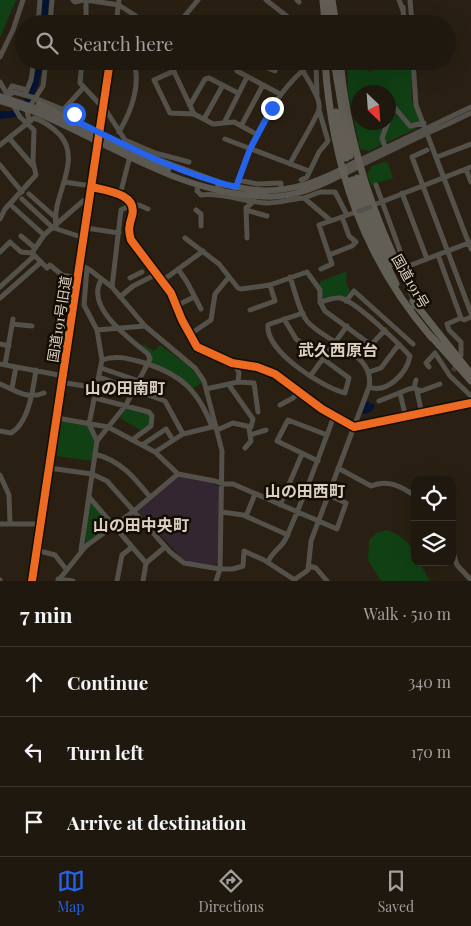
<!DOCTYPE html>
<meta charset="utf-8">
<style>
:root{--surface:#1f180e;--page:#2c251c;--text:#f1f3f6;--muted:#a1a09e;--line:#3c372e;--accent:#2563eb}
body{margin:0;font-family:"Playfair Display","Noto Sans JP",serif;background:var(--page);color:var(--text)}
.controls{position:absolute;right:15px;bottom:15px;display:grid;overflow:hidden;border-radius:10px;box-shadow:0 5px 20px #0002}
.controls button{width:45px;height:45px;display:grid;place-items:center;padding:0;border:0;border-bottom:1px solid var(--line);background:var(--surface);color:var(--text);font:25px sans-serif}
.compass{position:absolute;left:351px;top:85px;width:45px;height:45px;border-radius:50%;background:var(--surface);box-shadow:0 5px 20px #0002;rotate:155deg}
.stop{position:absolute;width:15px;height:15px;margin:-11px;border:4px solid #2563eb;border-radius:50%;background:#fff}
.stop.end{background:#2563eb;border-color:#fff;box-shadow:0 1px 5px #0008}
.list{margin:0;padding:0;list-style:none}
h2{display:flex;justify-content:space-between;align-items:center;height:65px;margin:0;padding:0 20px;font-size:21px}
h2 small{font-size:16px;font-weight:400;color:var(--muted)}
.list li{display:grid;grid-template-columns:32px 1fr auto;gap:15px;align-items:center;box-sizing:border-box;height:70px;padding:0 20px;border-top:1px solid var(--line)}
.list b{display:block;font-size:19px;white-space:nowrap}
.list em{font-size:16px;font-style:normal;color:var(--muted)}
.icon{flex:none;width:28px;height:28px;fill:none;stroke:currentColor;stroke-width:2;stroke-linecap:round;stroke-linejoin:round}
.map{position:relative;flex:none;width:471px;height:581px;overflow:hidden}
.search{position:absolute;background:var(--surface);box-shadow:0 5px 20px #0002;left:15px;right:15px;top:15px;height:55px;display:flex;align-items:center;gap:12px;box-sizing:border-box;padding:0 18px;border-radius:28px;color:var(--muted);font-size:19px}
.sheet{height:275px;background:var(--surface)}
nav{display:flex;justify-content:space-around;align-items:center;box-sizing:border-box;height:70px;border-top:1px solid var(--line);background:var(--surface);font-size:14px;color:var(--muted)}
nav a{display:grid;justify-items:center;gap:2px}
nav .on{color:var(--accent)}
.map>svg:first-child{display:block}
.education{fill:#332630}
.green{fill:#114014;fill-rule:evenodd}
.water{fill:#041432}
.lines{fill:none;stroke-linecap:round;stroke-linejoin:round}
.minor-tunnel{stroke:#443a2d;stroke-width:5;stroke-dasharray:5 2.5;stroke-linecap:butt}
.minor{stroke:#53514a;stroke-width:5}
.major{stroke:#5b5851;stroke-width:6}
.highway{stroke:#615e56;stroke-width:7}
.minor-bridge{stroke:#53514a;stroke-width:5}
.major-bridge{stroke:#5b5851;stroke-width:6}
.cycleway-casing{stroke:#140d04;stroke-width:11}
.cycleway{stroke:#ed6a23;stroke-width:8}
.route{stroke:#2563eb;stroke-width:6}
.labels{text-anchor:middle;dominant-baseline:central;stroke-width:5;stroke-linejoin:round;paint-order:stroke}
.street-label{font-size:14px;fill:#dbd0c2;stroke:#140d04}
.quarter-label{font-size:16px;font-weight:bold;fill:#dbd0c2;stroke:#140d04}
</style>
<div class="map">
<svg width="471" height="581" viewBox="0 0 471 581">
<rect width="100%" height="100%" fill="#292013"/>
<path class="education" d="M180 476 206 481 220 487 217 563 215 565 194 563 183 559 139 512V510Z"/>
<path class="green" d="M0 0H16L0 38Z
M347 61H363L367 71 371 72 372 61H411L412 102 420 121 417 128 369 151 360 149 348 91ZM358 92H388V122H358Z
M384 162 388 163 393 178 371 185 367 174 372 166Z
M347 271 346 281 350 291 346 297 324 299 322 297 319 285 321 281Z
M143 344 154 351 160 345 190 367 202 383 192 389 177 374 152 363 141 347Z
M127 407 148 413 151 416 150 425 142 431 120 418Z
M61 421 88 425 95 442 93 461 56 456Z
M91 502 110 525 85 544 89 503Z
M387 530C402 535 415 546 415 562H419L430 581H381L368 560 369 540 376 533Z"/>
<path class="water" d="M42 0H49L47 24H40Z
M36 61H43C40 83 35 103 16 117L0 119V111C4 111 9 112 12 111 28 106 35 75 36 61Z
M366 401 375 405C373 410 369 415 362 414Z"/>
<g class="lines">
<path class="minor-tunnel" d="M453 371 458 362"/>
<path class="minor" d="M73 0 75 2 83 0
M86 0 119 5 148 24
M86 0V24
M266 0 297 24
M297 0 299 2
M399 0 403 11
M410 0 412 24
M403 7 404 24
M38 24 40 0
M50 24 52 0
M116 24 119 0
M178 24 198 0
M0 57 13 30 23 0
M82 61 80 83 107 112 125 140 155 153 189 162
M169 61 194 114 213 124 234 122 258 135
M247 61 237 71 280 94
M251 61 275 71
M413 61 416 105 471 249
M313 62 316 64 317 95
M174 71 154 80 170 113 194 114
M0 82 20 117 34 130 33 162 36 175 5 209 0 219
M7 95 12 86 27 90
M25 95 31 80 34 61
M5 97 14 92 35 98 74 114 76 125
M190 105 205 79 209 78 238 93
M63 110 84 87
M448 118 471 107
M204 119 223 85
M29 120 27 111 43 86 46 61
M388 122 395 108 410 126 424 123
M224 123 247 77
M450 123 471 113
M241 126 263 85
M119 132C131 112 142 83 133 61
M9 138 34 167
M225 139 309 171
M0 145 34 118C44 121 52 127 60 135 83 161 51 197 56 226
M385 147 382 138 388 122
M427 150 412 157 471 313
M437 157 471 144
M358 161 419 132
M290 164C294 155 319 114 319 109 321 98 308 81 303 71
M0 165 22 192
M359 166 421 136
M466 169 471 182
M238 180 257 184 281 183V186
M301 180 307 177 319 152 328 141 319 110
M64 182 92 186
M198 185 197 191 201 195C220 192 245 202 266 203 280 203 291 199 304 198L330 220
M376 185 406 267 471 242
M92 187C108 191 138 194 132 216 129 225 128 231 131 240L171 293 182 320 197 347 232 363 257 367 275 374 322 409 354 427 471 403
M236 187C249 145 276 87 314 62
M402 193 427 259
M29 194 56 218
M120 195 129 160
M304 198 320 192H335L347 215
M22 199 53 228
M134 206 139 205 148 209
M371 206 471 167
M13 207 44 235
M196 210 201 214V226
M246 210 267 216
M342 217 349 236 356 242 352 246 329 255 319 225 359 211
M54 228 84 238
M86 228 119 233
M21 236 35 248
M185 238 219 264 238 288 241 289 270 285 307 272 320 290V302L325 311 371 345 385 330
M247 238 246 208 254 201
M0 252 10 242 21 252 32 253
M32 253 44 235 83 201 90 199
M32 253 47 268 50 265 62 275 78 278
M438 255 461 318
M80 265 90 270 112 287 145 326 195 368 204 381 222 451 220 569 216 581
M178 269 187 282 201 309
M321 269 332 264 329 255
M290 277C295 290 298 310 307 321 325 343 376 353 369 387L311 541 308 570 294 580
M130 278 142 272
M162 281 203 251
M60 285 62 275
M0 287 34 256
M112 287 121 210 133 204
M120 297 133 286 151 277
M0 298 41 262
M346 301 354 291 413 344
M320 302C326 301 334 297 340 298 356 301 398 343 410 356 407 373 387 394 369 387
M176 306 194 297
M250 310 275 301 270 285
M284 319 296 339 349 378 345 393C323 388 265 351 268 325L270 324 303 313
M12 324 32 326
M97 330 145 326
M189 335 211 320 215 294 229 277
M0 344 9 346
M461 355V342L449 330 447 324 461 318 464 320 471 317
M102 360C115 355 127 358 141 362 179 373 198 389 212 427
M0 364 64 376
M5 365 13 319
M429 367 426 363 435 353 450 376 471 396
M101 368 139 381
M369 372 381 368 399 344
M311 375 347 326
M99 377 165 401 183 434
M238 382 254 383 258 412
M66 383 97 388
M0 384C16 390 26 400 44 393
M12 388 16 367
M414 388 416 380
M206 389 238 382 239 373 235 364
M417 391 421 410
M400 393 405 414
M95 398 149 412 152 416 151 426 132 440
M379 401 409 389 414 388 421 391 440 384
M280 405 293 398 299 391
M57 418 108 427 155 452 178 474 215 481 223 484H233L337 529 346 503 328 495
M217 430 233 423 251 427 253 419 229 385
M0 431 11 433C29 423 33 389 36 370
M250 435 266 430
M97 441 126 405 150 359 148 354C131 340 83 306 102 279
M142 445 166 429 173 440
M245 448 251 441 249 428
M155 452 183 434 216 426
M95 454C121 461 134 477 150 497
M318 461 277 441 288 420 327 435
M49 468 92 474 107 481 170 552 184 563 220 569H233L243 566 244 551 264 560 295 580
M338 468 371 486C387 479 401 486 415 496
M0 475 9 495 10 523
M89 497 146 563 143 581
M280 505 302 454
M222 512 243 515 288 535
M246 516 255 494
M0 524H40
M452 549 457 565 471 580
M36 550 55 555 66 569
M81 550 97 441 89 424 102 360 97 330 84 305 87 268
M268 562C272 551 282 548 286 538 304 498 319 457 334 416
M146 563 165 547
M309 566 316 568 327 581
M58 579 73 581
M0 580V581
M32 581 110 61
M58 581 86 546 134 511 178 474
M117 581 122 555 132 547"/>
<path class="major" d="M39 104 137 152 223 184
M35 112C108 143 175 190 256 196
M135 156 168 170
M218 184C231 185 243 189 256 190 294 193 325 179 358 161
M252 195C291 203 326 183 359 166"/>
<path class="highway" d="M323 0 325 24
M332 0 336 24
M328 3 331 24
M325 61C332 166 363 258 432 338
M334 61 350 156
M340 61C348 144 375 224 414 297L415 305
M336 112 346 158
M357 178 391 264
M352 180 370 230 396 284
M413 301 471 374
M430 335 471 381"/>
<path class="minor-bridge" d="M419 132 448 118
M421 136 450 123
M359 211 370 207"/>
<path class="major-bridge" d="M0 96 42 110 135 156
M0 101 35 112"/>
<defs>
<path id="cycleway" d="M92 187C108 191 138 194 132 216 129 225 128 231 131 240L171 293 182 320 197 347 232 363 257 367 275 374 322 409 354 427 471 403
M32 581 110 61"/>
</defs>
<use href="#cycleway" class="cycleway-casing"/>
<use href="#cycleway" class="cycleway"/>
</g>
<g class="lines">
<path class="route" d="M74 114 76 121C127 146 179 174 236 187L250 149 272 108"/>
</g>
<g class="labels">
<g class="street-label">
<text transform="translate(411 281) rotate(60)">国道191号</text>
<text transform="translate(59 319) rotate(-81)">国道191号旧道</text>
</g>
<g class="quarter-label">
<text x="338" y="349">武久西原台</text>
<text x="125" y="387">山の田南町</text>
<text x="305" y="490">山の田西町</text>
<text x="141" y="524">山の田中央町</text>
</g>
</g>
</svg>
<div class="controls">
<button><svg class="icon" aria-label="locate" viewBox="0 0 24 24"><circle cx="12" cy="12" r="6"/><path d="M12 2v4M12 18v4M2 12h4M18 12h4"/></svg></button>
<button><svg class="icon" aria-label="layers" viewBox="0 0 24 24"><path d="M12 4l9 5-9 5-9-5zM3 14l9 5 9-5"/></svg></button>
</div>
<svg class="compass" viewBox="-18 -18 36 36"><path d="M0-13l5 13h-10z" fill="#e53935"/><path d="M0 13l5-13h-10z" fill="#a1a09e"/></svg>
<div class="stop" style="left:74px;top:114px"></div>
<div class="stop end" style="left:272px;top:108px"></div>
<div class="search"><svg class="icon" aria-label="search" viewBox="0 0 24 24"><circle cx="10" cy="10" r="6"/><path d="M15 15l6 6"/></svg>Search here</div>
</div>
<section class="sheet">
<h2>7 min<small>Walk · 510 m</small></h2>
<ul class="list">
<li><svg class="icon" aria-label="ahead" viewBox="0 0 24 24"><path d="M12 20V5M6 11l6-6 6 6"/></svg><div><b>Continue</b></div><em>340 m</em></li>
<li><svg class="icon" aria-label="left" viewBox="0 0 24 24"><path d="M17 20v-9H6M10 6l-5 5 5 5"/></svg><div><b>Turn left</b></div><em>170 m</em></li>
<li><svg class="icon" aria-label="arrive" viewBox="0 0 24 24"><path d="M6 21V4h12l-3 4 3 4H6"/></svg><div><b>Arrive at destination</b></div></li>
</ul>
</section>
<nav>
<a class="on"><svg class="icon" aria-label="map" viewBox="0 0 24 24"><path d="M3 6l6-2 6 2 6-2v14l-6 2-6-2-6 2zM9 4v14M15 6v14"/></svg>Map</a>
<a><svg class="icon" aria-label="directions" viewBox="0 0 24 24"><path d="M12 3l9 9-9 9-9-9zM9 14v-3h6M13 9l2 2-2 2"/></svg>Directions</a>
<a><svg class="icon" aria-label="saved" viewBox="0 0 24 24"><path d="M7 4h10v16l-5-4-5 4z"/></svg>Saved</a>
</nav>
